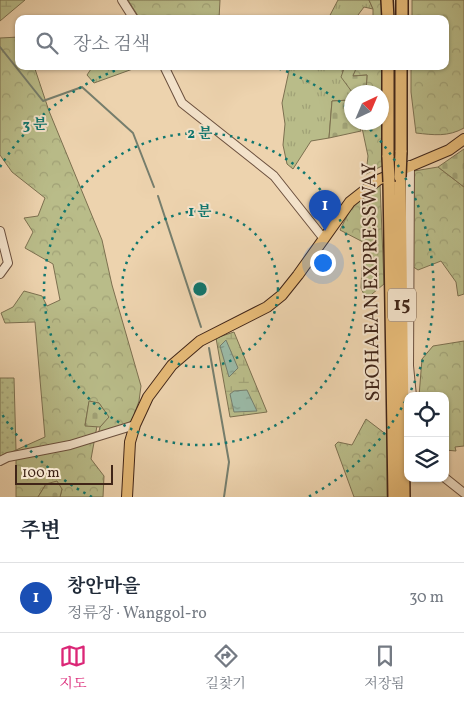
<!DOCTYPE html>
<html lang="ko">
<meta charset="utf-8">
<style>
:root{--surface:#fff;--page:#f6f6f7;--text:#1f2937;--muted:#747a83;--line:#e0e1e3;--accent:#db2777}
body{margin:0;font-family:Vollkorn,"Noto Serif KR",serif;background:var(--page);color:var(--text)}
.controls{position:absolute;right:15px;bottom:15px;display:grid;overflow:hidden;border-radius:10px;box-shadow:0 1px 4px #0004}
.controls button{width:45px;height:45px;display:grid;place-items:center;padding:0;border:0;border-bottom:1px solid var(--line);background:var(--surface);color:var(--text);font:25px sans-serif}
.compass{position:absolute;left:344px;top:85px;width:45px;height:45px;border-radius:50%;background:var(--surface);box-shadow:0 1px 4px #0004;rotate:44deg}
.scale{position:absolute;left:15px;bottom:12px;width:98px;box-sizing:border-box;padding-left:5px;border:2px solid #402518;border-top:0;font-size:14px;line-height:18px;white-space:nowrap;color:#402518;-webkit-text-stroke:4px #f3e2ca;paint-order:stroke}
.you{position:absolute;left:322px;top:262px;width:18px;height:18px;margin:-12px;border:4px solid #fff;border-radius:50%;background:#1a73e8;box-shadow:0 0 0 8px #1a73e833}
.badge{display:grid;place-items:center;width:32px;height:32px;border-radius:50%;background:var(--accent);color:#fff;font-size:16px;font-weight:700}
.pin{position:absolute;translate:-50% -41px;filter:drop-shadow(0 1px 2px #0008)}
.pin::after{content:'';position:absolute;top:26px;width:18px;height:15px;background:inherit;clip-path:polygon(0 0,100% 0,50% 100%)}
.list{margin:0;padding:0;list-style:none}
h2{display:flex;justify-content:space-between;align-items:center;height:65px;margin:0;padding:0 20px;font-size:21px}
h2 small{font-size:16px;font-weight:400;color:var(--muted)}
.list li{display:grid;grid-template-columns:32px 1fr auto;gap:15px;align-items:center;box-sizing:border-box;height:70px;padding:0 20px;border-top:1px solid var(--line)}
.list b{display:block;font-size:19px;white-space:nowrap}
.list p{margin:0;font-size:16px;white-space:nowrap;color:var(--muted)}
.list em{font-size:16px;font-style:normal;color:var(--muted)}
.icon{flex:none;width:28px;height:28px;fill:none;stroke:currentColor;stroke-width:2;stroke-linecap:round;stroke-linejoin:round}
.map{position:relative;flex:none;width:464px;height:497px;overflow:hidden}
.search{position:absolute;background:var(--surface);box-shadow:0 1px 4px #0004;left:15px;right:15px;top:15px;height:55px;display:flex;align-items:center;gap:12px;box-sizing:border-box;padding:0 18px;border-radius:10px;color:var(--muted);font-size:19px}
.sheet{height:135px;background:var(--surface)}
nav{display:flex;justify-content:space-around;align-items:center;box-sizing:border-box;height:70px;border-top:1px solid var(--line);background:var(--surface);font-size:14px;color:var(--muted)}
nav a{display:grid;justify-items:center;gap:2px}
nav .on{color:var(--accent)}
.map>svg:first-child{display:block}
.grass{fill:url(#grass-tufts);stroke:#7c7050}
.forest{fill:url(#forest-crowns);stroke:#7c7050}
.wetland{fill:url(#wetland-marsh);stroke:#7c7050}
.cemetery{fill:url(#cemetery-stones);stroke:#7c7050}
.park{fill:url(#park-dots);stroke:#7c7050}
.water{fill:url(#water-ripples);stroke:#767e6d}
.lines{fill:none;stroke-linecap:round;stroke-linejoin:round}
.stream{stroke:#767e6d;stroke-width:2}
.minor-casing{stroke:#6b503e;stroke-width:10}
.major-casing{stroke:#402518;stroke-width:12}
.highway-casing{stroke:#402518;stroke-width:14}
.minor{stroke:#f3e2ca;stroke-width:8}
.major{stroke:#e6ba77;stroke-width:10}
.highway{stroke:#e6ba77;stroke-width:11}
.highway-bridge-casing{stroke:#402518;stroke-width:14;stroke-linecap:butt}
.highway-bridge{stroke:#e6ba77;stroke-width:11}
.ring{fill:none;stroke:#0f766e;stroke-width:2.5;stroke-dasharray:2.5 5}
.labels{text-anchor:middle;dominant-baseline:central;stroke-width:4;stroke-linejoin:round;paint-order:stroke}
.shield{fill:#f3e2ca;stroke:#765e4d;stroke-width:1}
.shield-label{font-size:19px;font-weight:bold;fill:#402518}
.street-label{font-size:20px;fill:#402518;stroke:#f3e2ca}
.centre{fill:#0f766e;stroke:#f3e2ca;stroke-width:2.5}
.ring-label{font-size:15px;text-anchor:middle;font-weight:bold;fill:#0f766e;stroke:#f3e2ca;stroke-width:4;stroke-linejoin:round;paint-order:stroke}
</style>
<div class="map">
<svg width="464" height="497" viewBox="0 0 464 497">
<defs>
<pattern id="grass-tufts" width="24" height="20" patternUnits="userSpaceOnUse" patternTransform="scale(1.25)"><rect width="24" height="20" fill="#b9bc89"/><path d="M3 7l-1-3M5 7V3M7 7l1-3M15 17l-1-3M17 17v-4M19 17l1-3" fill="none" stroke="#a0a176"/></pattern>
<pattern id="forest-crowns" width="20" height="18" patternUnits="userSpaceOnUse" patternTransform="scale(1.25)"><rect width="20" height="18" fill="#b9bc89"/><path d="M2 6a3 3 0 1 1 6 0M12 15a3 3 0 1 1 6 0" fill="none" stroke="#a0a176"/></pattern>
<pattern id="wetland-marsh" width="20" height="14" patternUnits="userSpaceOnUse" patternTransform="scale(1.25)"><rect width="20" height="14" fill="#b9bc89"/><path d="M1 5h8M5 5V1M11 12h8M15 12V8" fill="none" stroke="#a0a176"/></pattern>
<pattern id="cemetery-stones" width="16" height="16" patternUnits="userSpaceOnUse" patternTransform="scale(1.25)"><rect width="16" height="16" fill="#b9bc89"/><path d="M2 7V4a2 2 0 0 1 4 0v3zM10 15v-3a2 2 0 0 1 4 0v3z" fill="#a0a176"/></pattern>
<pattern id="park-dots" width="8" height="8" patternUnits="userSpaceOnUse" patternTransform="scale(1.25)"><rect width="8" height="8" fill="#b9bc89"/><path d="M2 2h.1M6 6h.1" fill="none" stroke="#a0a176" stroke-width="1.8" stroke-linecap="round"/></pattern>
<pattern id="water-ripples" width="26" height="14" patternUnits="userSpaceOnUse" patternTransform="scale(1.25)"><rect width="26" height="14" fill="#9ab9a6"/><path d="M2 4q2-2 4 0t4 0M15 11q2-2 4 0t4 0" fill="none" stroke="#7f9686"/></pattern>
</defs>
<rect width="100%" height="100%" fill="#edd3ae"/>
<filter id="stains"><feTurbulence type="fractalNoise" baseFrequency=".004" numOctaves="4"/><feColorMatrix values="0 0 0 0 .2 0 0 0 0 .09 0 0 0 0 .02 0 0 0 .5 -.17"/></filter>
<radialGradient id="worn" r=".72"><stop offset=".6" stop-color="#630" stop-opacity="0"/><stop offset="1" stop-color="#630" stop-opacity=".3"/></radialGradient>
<path class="grass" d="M338 0H369L373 9 364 7 355 19H328Z
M97 66H141L94 83 87 75 91 69Z
M290 66H345L342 71 352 92 351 102 350 100 332 101 329 138 311 141 293 169 287 164 283 145 285 124 282 103Z"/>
<path class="forest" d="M128 0H220L219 19H140Z
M369 0H385V19H373V9Z
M412 0H464V128C448 137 434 135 416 133L411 92V66H445V19H412Z
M19 37V66H34L49 111 102 240 112 285 141 386 139 401 132 421 98 435 100 427 108 417 99 403 89 402 85 425 97 426 91 459 104 476 103 497H60L62 489 46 484 38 497H16V450L45 437 35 322 5 323 1 313 13 307 24 291 42 296 47 306 60 300 53 264 25 248 33 232 24 218 38 216 45 198 12 172 0 155V38Z
M357 66H385L384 165 366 174 368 156 361 123 382 122V92H366L367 75 352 76Z
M438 167 464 187V294L458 296 456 282 441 261 418 270 412 266 414 171Z
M380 183 384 284 366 299 361 288 363 242 340 230 352 206Z
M464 341V446L455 447 456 451 445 450V396H419L422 359 433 346Z
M366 419 387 435V497H354L335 445 338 442 352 445Z"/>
<path class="wetland" d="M0 0H25L0 21Z
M234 332 267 412 230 417 216 338Z"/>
<path class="cemetery" d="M345 66H357L353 76 367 75 366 92H352L341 77Z
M351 100 352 122 359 123 361 131 329 138 332 101Z
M464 149V187L438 167Z
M89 401 99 403 109 417 100 427 85 426Z
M57 481 62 489 60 497H38L46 484Z"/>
<path class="park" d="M0 378H14L16 450 0 458Z"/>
<path class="water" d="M226 340 238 368 229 377 220 346Z
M247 390 257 411 234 412 230 394 234 391Z"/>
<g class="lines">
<path class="stream" d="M0 47 43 101 82 87 133 133 154 187
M158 196 201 327
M209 348 229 462 224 497"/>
<defs>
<path id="minor" d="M122 0 134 19
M164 66 182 103 274 176 324 239
M410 165 409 366 412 396
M0 231 8 263 0 274
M0 461 8 457 70 445 135 425
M445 478 464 493"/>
<path id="major" d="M127 497 130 442 135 425 148 397 172 365 200 341 267 307 282 295 298 275 350 202 378 180 449 150 464 139"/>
<path id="highway" d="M387 0 388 19
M402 19V0
M388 66V157
M401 152V66
M400 177 404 497
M389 182 394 497"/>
</defs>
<use href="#minor" class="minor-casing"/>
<use href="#major" class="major-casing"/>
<use href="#highway" class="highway-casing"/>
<use href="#minor" class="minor"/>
<use href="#major" class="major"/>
<use href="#highway" class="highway"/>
<defs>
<path id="highway-bridge" d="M388 157 389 182
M400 177 401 152"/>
</defs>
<use href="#highway-bridge" class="highway-bridge-casing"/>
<use href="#highway-bridge" class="highway-bridge"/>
</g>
<g class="ring">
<circle cx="200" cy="289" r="78"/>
<circle cx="200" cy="289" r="156"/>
<path d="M92 497A234 234 0 0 1 0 411M0 167A234 234 0 0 1 128 66M272 66A234 234 0 0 1 350 110M365 124A234 234 0 0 1 308 497"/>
</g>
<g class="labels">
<rect class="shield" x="388" y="288.5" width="28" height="33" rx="4"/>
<g class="shield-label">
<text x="402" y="305">15</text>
</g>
<g class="street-label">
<text transform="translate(372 282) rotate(-91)">SEOHAEAN EXPRESSWAY</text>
</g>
</g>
<circle cx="200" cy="289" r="8" class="centre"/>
<g class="ring-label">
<text x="35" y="129">3 분</text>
<text x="200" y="138">2 분</text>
<text x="200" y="216">1 분</text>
</g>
<rect width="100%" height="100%" filter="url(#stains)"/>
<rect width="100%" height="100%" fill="url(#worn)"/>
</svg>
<div class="controls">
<button><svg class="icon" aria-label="locate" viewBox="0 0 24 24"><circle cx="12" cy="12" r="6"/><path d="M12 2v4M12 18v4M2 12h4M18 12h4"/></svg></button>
<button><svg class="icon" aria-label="layers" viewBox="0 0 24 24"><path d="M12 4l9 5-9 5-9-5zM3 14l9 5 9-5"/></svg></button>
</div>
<svg class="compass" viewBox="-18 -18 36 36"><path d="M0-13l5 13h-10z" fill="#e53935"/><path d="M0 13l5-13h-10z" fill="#747a83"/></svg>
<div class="scale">100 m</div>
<div class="you"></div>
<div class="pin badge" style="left:325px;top:231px;background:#1a4fb4">1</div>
<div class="search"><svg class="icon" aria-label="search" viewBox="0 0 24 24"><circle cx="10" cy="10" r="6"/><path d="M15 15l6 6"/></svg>장소 검색</div>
</div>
<section class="sheet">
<h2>주변<small></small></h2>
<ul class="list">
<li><span class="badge" style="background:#1a4fb4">1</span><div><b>창안마을</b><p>정류장 · Wanggol-ro</p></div><em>30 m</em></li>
</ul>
</section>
<nav>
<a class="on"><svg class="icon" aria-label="map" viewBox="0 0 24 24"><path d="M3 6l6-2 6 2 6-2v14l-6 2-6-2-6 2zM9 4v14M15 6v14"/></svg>지도</a>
<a><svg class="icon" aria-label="directions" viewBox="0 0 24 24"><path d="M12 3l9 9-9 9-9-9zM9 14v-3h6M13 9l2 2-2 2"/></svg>길찾기</a>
<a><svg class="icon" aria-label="saved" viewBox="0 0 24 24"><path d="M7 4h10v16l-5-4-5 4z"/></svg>저장됨</a>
</nav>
